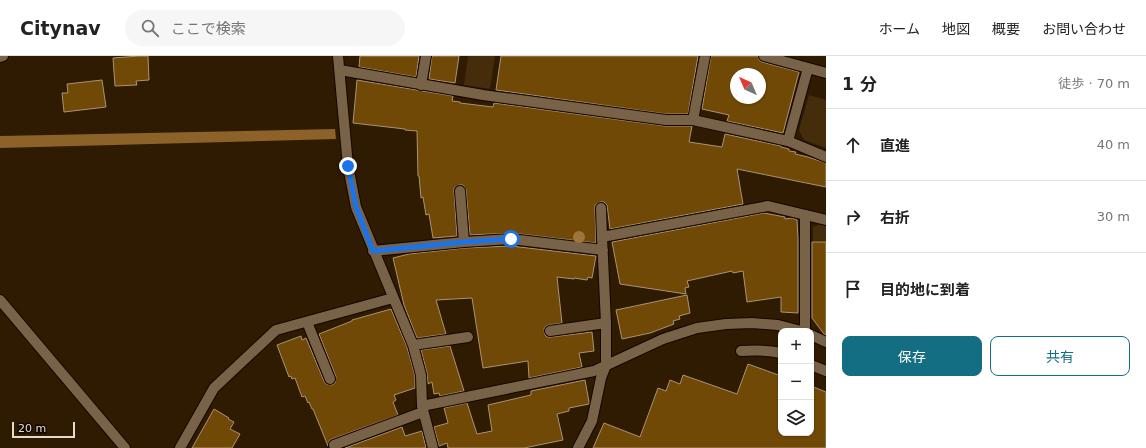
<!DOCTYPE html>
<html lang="ja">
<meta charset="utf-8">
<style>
:root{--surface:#fff;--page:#f6f6f6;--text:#222;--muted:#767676;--line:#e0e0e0;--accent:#136e83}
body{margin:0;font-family:"DejaVu Sans","Noto Sans JP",sans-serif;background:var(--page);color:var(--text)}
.controls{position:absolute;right:12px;bottom:12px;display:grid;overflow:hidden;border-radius:8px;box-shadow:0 1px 3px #0004}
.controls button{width:36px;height:36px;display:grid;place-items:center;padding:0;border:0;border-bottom:1px solid var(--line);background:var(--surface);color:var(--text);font:20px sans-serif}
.compass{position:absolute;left:730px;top:12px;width:36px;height:36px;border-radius:50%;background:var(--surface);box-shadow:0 1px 3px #0004;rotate:316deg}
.scale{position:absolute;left:12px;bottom:10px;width:63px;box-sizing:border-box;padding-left:4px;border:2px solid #e7dacc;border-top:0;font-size:11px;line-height:14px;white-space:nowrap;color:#e7dacc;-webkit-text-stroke:3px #100801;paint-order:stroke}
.stop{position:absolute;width:12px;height:12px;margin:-9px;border:3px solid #1a73e8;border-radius:50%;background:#fff}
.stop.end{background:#1a73e8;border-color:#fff;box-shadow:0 1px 4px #0008}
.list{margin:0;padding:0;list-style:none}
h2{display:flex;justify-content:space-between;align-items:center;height:52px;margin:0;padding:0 16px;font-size:17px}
h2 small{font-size:13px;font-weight:400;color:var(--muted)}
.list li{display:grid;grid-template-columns:26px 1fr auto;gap:12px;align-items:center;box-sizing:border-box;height:72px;padding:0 16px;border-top:1px solid var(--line)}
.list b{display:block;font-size:15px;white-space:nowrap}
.list em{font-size:13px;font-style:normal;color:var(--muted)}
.actions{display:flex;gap:8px;padding:12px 16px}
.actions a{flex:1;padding:9px 0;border:1px solid var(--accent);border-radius:8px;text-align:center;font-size:14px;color:var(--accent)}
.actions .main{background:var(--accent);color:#fff}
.icon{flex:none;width:22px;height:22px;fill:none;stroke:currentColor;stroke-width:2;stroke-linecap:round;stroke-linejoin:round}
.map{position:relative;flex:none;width:826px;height:392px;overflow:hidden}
header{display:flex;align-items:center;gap:24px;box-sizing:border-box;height:56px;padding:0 20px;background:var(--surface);border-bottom:1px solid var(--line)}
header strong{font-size:19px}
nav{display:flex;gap:22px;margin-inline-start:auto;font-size:14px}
.search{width:280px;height:36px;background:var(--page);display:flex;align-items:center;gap:10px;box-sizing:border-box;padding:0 14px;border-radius:22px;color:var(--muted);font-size:15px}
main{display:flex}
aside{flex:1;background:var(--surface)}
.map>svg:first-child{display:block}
.green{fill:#452d0b}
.water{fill:#8c6229}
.building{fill:#714907;stroke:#aa9376;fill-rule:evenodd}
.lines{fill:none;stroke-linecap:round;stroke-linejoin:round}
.lane-casing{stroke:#150500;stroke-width:12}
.street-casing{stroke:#150500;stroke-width:12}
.lane{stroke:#796348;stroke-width:10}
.street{stroke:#796348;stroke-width:10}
.tree{fill:#9f753d}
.route{stroke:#1a73e8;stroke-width:5}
</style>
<header>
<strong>Citynav</strong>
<div class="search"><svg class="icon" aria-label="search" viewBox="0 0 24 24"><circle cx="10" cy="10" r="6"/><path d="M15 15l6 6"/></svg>ここで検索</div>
<nav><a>ホーム</a><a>地図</a><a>概要</a><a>お問い合わせ</a></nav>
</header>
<main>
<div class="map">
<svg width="826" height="392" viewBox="0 0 826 392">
<rect width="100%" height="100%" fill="#2e1b02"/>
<path class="green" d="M468 0H495L490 33 464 29Z
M809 39 826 44V92L804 84 799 74Z
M821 168 826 169V186L813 185V171Z"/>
<path class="water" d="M335 73 336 83 0 92V80Z"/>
<path class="building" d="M139 0H148L149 24 136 25 137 29 115 30 113 2Z
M360 0H419L416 21 359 11Z
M432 0H459L455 27 429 23Z
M501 0H698L688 58H666L496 34Z
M711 0H758L759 4 762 6 799 16 783 77 727 65 729 59 702 53ZM736 18H760V42H736Z
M102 24 106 51 64 56 62 37H68L67 28Z
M357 24 453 40 452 45 460 46V47L493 51 494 47 665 70H692L689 86 722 91 725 78 781 90V91L789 93V95L796 96 795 98 808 101 826 107V131L737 113 743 148 610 173 607 149 604 146H600L595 149V152L596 187 512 177 470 179 466 134 463 129H459L454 132V136L457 180 433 182 429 158 426 159 423 141 421 142 419 120H418L417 75 405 74V73L353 67Z
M764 157 785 161V163L792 162 797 164 798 183V257L781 256V241L747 246 743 215 733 217 732 215 687 225 689 231 685 232 686 238 620 228 612 186Z
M812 186H826V279L824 278 812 262Z
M511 190 596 200 592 222 588 221 587 224 574 222V223L557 221 562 267 549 269 546 270 544 273 545 279 547 281H551L592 276 594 295 579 297 582 311 529 322 528 305 483 312 472 242 436 244 446 278 417 282 404 249 393 202 409 198 465 192Z
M687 239 690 257 679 260 680 263 673 265 674 268 650 277 622 283 616 254Z
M391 253 407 291 415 320V332L394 339 396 344 393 346 398 359 332 383 329 385 328 390 313 353H312L309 346 308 347 305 340 302 341 295 322 292 323 291 320 289 321 277 289 301 280 302 284 306 282 324 325 326 328 332 329 335 327 336 321 319 278 352 265V264Z
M450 290 464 335 440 340 439 337 434 338 432 326 428 328 427 317 421 294Z
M748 308 781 320V377H811V330L826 336V392H593L604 367 640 381 658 332 666 335 670 324 680 328 683 319 737 338Z
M585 324 589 346V348L569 352V355L557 358 563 384 524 392H448L447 387 439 390 434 371 448 367 444 352 467 347 477 378 492 375 488 349 531 339V335Z
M214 353 229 362 228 363 234 366 230 373 240 378 232 392H192Z
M402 371 405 380 422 375 426 392H345Z"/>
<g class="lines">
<defs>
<path id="lane" d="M460 135 464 186
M601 152 602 181
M550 275 606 267
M805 275V159
M741 295C755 294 767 294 781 297
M811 309 826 315"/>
<path id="street" d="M338 0 348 110 356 151 413 289 421 319 422 350 433 392
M764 0 826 17
M0 1 3 0
M340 14 483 39 666 64H693L788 85 826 101
M421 29 426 0
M693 64 705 0
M788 85 808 12
M373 195 464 186 511 183 603 194
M0 244 125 392
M307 266 330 323
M811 279 826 286
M413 289 468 281
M422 350 594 315 663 283 697 272 726 268 752 267 778 269 801 275
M334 389 423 356
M180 392 214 332 276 274 393 242
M578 392 592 365 601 322 606 309V267L602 181 768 150 826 164"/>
</defs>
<use href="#lane" class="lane-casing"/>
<use href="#street" class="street-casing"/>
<use href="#lane" class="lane"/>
<use href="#street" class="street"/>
</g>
<circle class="tree" cx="579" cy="181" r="6"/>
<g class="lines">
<path class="route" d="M348 110 356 151 373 195 464 186 511 183"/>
</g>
</svg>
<div class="controls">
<button>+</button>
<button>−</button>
<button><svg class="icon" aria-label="layers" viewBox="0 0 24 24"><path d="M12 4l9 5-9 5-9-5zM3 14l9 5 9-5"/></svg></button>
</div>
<svg class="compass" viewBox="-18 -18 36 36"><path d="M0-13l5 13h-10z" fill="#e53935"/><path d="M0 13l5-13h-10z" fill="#767676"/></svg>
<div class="scale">20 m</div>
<div class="stop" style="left:511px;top:183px"></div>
<div class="stop end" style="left:348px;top:110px"></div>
</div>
<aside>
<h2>1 分<small>徒歩 · 70 m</small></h2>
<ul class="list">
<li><svg class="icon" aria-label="ahead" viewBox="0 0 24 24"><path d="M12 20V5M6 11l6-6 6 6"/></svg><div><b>直進</b></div><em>40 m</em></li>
<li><svg class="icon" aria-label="right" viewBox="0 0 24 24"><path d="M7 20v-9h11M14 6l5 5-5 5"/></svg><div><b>右折</b></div><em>30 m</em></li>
<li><svg class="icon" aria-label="arrive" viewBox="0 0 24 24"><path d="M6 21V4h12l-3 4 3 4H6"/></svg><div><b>目的地に到着</b></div></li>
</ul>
<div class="actions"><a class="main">保存</a><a>共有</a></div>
</aside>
</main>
